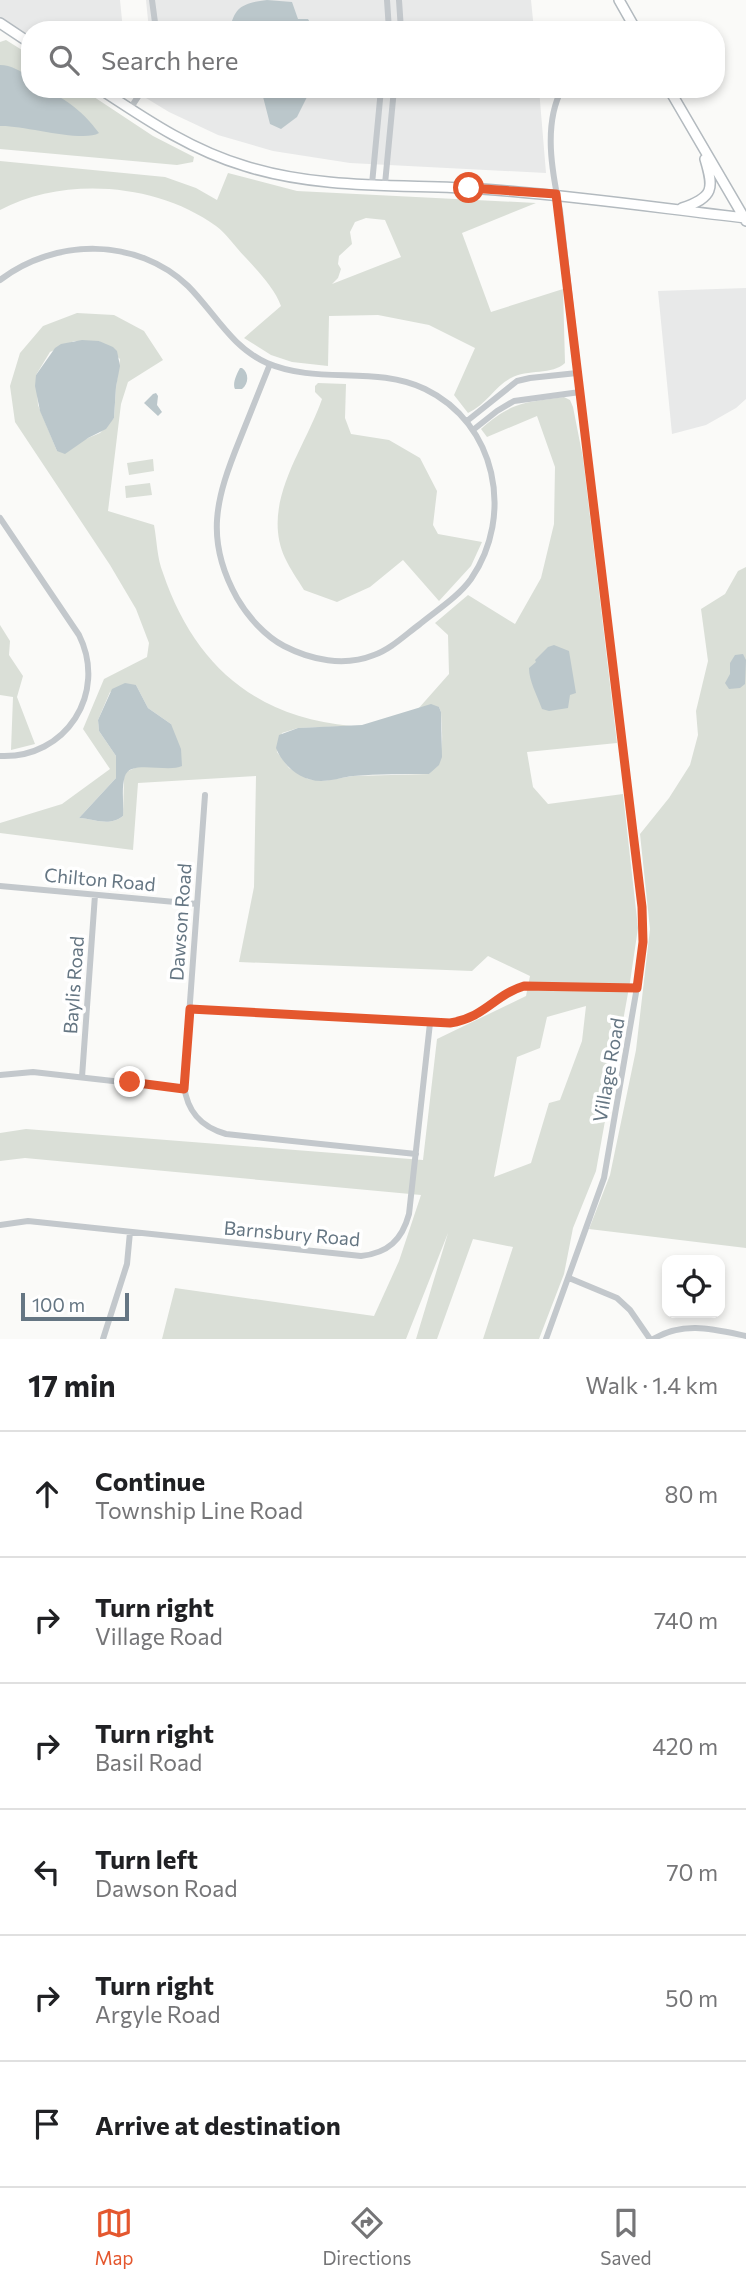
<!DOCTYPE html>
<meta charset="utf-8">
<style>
:root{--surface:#fff;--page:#f6f6f6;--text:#202124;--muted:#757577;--line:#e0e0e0;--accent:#e4572e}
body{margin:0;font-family:Commissioner,sans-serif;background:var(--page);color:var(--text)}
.controls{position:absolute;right:21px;bottom:21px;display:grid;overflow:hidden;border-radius:14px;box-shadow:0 4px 10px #0003}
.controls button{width:63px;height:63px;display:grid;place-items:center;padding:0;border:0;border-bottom:2px solid var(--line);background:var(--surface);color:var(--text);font:35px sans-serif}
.scale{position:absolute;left:21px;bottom:18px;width:108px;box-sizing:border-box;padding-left:7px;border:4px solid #657683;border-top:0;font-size:19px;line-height:24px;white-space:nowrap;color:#657683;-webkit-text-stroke:5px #fff;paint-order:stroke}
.stop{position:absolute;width:21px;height:21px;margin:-16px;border:5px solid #e4572e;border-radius:50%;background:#fff}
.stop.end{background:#e4572e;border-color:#fff;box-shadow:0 2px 7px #0008}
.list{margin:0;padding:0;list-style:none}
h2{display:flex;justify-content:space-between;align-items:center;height:91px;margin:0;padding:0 28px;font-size:30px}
h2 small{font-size:23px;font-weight:400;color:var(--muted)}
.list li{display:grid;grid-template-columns:46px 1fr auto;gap:21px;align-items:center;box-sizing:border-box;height:126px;padding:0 28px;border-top:2px solid var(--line)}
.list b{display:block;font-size:26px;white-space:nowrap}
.list p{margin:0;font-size:23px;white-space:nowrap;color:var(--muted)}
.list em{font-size:23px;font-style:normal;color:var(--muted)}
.icon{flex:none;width:38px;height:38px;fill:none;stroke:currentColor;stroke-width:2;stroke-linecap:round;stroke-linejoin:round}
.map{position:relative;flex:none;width:746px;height:1339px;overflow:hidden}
.search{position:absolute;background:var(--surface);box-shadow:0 4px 10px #0003;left:21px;right:21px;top:21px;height:77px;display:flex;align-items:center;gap:18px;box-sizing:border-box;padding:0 24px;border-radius:28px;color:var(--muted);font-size:26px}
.sheet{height:847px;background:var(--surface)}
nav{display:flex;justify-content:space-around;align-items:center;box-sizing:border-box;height:98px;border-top:2px solid var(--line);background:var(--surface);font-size:19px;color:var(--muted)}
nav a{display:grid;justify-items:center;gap:4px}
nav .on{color:var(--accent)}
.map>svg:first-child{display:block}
.built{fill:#e8e9e9}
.green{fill:#dadfd7;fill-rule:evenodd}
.water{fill:#bbc7cb}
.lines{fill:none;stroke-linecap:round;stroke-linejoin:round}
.secondary-casing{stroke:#b3babf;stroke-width:12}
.street{stroke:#c3c8cc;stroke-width:6}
.secondary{stroke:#fff;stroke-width:9}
.route{stroke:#e4572e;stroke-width:9}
.labels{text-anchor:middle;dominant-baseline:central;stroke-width:7;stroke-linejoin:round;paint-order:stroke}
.street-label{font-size:19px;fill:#657683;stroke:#fff}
</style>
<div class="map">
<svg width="746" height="1339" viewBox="0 0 746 1339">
<rect width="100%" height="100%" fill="#fafaf8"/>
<path class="built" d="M0 0H120L123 30H30V43L0 23Z
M146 0H531L534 30H149Z
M143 89H539L546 173 350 163 273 151 218 135 169 112 146 98Z
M746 288V399L736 408 706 425 672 434 658 291Z"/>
<path class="green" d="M6 40 30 55V89H82L153 136 194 157 193 162 177 165 0 149V42Z
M0 161 165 177 196 188 217 200 228 173 297 191 536 203 462 233 491 312 563 289 565 363C553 375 527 369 511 378 495 386 486 405 468 413L454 395 475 348 429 325 378 315 329 316 328 366 292 362 271 355 244 338 281 306C275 289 258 271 246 258 236 248 227 234 216 226 157 183 64 176 0 210ZM366 218 385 220 401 257 332 284 338 278 341 269 338 264 339 256 352 244 350 232 355 222Z
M77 313 114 315 144 331 163 360 128 382 121 404 108 511 154 525C157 541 157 558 163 573 194 664 254 717 351 726L298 728 282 733 277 752 289 768 308 779 323 781 353 776 429 774C446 756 442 736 441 712L439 707H422L418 709 449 674 448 635 435 623 468 595 515 624 541 578 554 524 555 467 537 416 487 437 481 429C513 401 524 403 564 397L570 400 573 407 583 458 617 743 527 752 533 787 548 804 623 794 638 928 630 982 596 1171 573 1228 564 1274 539 1339H483L513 1247 473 1239 437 1339H416L448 1233 406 1339H162L175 1288 374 1316 399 1261 421 1195 25 1158 0 1161V1133L26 1129 423 1160 437 1039 526 996 530 976 488 956 472 971 239 962 254 887 256 776 138 783 133 850 0 833V823L62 804 110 769 83 729 104 679 147 657 149 643 136 609 110 565 15 422 10 386 20 353 43 326ZM74 341H99L120 359 116 387 114 418 100 433 57 451 38 405 36 375 50 352ZM136 685 148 708 171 724 137 767 126 772 124 778 123 816C109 827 95 819 79 818L116 778V756L99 731 98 720 110 692ZM586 1006 582 1041 560 1100 549 1103 531 1163 494 1177 517 1057 540 1048 547 1017Z
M318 383 346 384 345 418 351 434 389 440 420 458 437 491 433 525 438 534 482 542 471 566 439 601 403 560 370 587 337 602 304 590C298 580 290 569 285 558 260 503 305 449 322 399L315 392V386Z
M153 459 154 471 129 475 127 463Z
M150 483 152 495 126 498 125 486Z
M746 567V1248L589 1229 610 1175 636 1050 650 929 640 834 669 798 690 765 698 735 696 711 708 661 701 609 725 594 738 571Z
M0 625 10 641 9 655 23 676 17 697 35 744 11 750 13 697 0 695Z"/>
<path class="water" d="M267 0 292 2 298 19H308L314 30H230C234 6 244 3 267 0Z
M0 65C11 65 21 71 30 78V89C57 89 83 111 99 133 83 143 23 125 0 126Z
M261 89H311L297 117 281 129 270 124Z
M82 340 99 341 113 347 117 351 120 366 116 387 114 418 106 429 88 438 65 454 57 451 40 411 35 386 36 375 55 348 61 344Z
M242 368C249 373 249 383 242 389H235C232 384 237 373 240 368Z
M156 393 158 396 157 405 162 412 158 416 144 403 153 394Z
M554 645 569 651 576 693 570 695 568 708 549 711 542 709C537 695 529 681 529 668L536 662 535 660 548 647Z
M743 654 746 660 745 684 740 688 729 689 725 683 730 674V663L735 655Z
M125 683 136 685 148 708 171 724 181 749 182 766C167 773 130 759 125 776 121 788 124 804 123 816 109 827 95 819 79 818L116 778V756L99 731 98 720 112 689Z
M431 704 439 707 441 712 442 757 439 765 429 774C404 774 379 774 353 776 343 777 332 781 321 781 301 781 283 766 276 748L279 735 298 728 362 725Z"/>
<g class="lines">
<defs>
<path id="secondary" d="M619 0 636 30
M0 23 30 43
M100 89C147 120 191 150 245 166 321 190 404 184 482 189 571 195 658 208 746 218
M669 89 746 221
M682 208C714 197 714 189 705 159"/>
</defs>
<use href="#secondary" class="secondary-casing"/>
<path class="street" d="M152 0 156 30
M387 0 389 30
M399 0 401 30
M130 109 143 89
M372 184 381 89
M385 184 394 89
M0 280C55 238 137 237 188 286 215 313 231 347 267 363 318 385 375 365 425 389 496 423 515 515 471 579 458 597 437 610 420 624 405 635 391 649 374 655 344 667 311 660 284 646 265 636 248 617 237 598 204 539 216 498 240 439 250 414 260 389 270 364
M467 421 517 381 530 378 577 373
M473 430 497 411 514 401 580 392
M0 518 79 635C108 693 66 759 0 756
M205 795 184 1085C187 1112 201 1127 226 1134L416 1154
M0 886 197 904
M190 1009 450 1023C486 1017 494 995 524 986L637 987
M0 1075 33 1072 184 1089
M82 1077 95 895
M0 1225 28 1221 361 1256C388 1253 402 1240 409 1214L430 1023
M569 1278 617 1298 630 1310 650 1339
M103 1339 127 1264 130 1232
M546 1339 604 1178 637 987 643 942 642 907 595 525 560 210C552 172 543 124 562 89
M653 1339C684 1321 713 1329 746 1336"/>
<use href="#secondary" class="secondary"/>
</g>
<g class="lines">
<path class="route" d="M130 1082 184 1089 190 1009 450 1023C486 1017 494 995 524 986L637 988 643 942 642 907 556 194 469 188"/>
</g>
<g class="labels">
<g class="street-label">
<text transform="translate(100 879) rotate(5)">Chilton Road</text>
<text transform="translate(180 922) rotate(-86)">Dawson Road</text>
<text transform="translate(73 985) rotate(-86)">Baylis Road</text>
<text transform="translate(608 1070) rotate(-80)">Village Road</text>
<text transform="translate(292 1233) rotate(5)">Barnsbury Road</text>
</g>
</g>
</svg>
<div class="controls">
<button><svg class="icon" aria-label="locate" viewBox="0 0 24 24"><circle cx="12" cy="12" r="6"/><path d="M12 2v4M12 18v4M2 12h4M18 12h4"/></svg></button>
</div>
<div class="scale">100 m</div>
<div class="stop" style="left:469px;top:188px"></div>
<div class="stop end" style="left:130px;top:1082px"></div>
<div class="search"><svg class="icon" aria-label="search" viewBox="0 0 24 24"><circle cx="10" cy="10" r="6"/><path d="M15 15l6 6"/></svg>Search here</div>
</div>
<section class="sheet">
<h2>17 min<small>Walk · 1.4 km</small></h2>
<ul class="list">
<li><svg class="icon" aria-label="ahead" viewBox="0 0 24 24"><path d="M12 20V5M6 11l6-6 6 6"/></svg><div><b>Continue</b><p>Township Line Road</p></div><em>80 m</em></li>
<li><svg class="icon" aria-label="right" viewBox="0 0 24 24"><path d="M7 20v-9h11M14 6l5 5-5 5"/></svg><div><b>Turn right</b><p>Village Road</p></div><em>740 m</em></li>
<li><svg class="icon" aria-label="right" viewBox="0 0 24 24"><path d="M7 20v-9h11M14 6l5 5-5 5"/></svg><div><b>Turn right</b><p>Basil Road</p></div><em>420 m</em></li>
<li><svg class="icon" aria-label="left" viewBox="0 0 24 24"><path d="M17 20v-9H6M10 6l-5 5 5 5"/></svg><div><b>Turn left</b><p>Dawson Road</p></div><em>70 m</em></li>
<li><svg class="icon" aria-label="right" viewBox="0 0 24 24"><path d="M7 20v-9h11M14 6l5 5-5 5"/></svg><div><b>Turn right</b><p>Argyle Road</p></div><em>50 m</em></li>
<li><svg class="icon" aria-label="arrive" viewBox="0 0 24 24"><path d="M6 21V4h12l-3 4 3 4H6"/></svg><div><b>Arrive at destination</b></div></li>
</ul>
</section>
<nav>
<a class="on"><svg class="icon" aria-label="map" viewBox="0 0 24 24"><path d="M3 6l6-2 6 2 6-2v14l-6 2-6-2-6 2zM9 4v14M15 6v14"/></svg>Map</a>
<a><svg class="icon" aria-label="directions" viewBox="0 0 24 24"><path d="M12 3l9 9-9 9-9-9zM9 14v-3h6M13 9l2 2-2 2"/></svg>Directions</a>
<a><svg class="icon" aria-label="saved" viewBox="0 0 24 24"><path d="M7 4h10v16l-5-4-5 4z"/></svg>Saved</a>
</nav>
